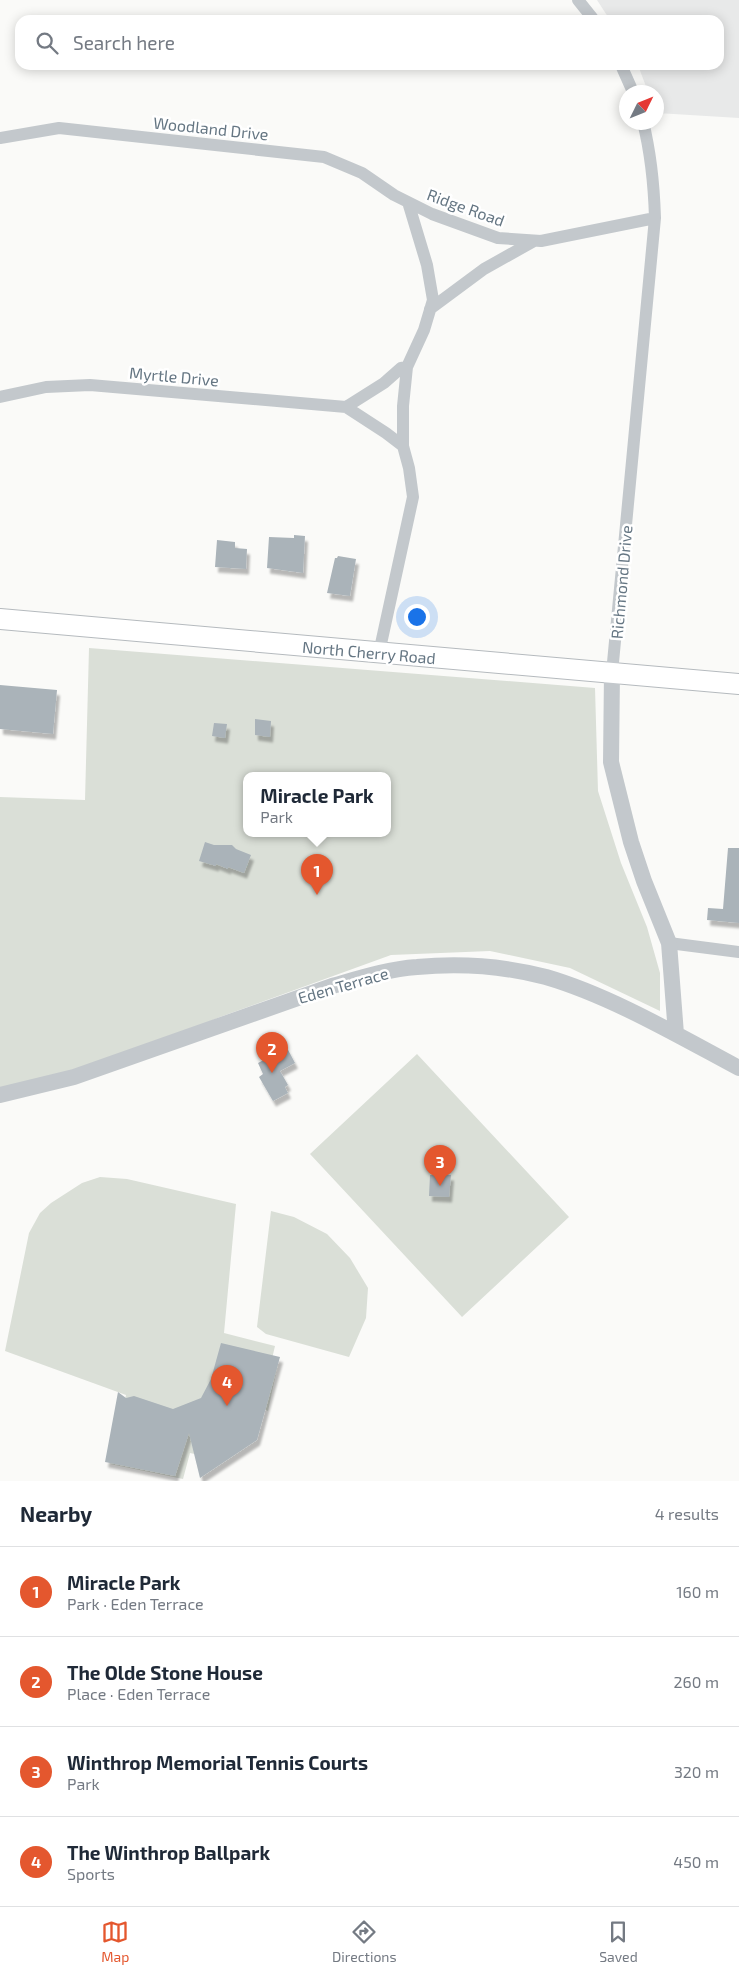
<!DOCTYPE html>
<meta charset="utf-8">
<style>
:root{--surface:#fff;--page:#f6f6f7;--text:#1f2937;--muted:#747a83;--line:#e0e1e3;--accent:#e4572e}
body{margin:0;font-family:"Exo 2",sans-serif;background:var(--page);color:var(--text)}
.compass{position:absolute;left:619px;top:85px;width:45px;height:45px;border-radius:50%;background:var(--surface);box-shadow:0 2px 12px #0003;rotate:47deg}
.you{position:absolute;left:416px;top:616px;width:18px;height:18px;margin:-12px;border:4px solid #fff;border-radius:50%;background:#1a73e8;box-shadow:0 0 0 8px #1a73e833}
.badge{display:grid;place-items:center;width:32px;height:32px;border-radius:50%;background:var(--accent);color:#fff;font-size:16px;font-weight:700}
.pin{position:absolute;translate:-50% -41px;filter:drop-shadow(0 1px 2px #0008)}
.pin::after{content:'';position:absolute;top:26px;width:18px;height:15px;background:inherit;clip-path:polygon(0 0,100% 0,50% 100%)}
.popup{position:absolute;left:243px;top:772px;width:148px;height:65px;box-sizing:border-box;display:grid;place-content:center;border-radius:10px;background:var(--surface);filter:drop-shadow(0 1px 4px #0005);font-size:16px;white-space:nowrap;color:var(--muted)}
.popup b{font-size:19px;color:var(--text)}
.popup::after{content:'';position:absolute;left:50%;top:100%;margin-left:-10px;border:10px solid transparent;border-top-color:var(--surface)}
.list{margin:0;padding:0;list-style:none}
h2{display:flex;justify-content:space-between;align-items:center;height:65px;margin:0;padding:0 20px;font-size:21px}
h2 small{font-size:16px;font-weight:400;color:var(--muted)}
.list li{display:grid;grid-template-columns:32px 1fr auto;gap:15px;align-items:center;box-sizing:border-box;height:90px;padding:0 20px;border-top:1px solid var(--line)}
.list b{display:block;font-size:19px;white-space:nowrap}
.list p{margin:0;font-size:16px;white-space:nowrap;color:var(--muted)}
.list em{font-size:16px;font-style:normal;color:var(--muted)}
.icon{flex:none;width:28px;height:28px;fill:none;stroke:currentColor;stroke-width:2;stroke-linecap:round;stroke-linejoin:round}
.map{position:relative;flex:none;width:739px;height:1481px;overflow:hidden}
.search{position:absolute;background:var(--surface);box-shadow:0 2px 12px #0003;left:15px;right:15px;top:15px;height:55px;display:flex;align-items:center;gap:12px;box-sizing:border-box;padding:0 18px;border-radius:15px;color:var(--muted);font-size:19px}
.sheet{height:425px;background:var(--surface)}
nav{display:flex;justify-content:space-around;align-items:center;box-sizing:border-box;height:70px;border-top:1px solid var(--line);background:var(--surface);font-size:14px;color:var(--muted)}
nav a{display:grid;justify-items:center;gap:2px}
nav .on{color:var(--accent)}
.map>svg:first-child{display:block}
.built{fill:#e8e9e9}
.green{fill:#dadfd7;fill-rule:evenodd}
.building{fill:#aab3b9;filter:url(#shadow)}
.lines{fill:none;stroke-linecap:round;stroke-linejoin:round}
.primary-casing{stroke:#b5babe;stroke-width:22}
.minor{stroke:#c3c8cc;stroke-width:12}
.tertiary{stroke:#c3c8cc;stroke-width:16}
.primary{stroke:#fff;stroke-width:20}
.labels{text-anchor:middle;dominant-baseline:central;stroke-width:5;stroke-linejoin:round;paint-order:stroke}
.street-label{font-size:16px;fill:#657683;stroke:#fff}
</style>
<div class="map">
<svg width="739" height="1481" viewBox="0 0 739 1481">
<defs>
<filter id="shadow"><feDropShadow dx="3" dy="5.5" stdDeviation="1" flood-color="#0004"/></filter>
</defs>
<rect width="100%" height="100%" fill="#fafaf8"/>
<path class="built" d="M597 0H739V118L657 113 656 92H648L638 65H719V20H610Z"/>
<path class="green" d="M89 648 595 688 598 791 621 863 647 927 660 973V1011L570 968 490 951 391 955 220 1017 99 1068 0 1093V797L85 800ZM247 776H387V834H247Z
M417 1054 569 1217 462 1317 310 1154Z
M100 1177 127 1179 236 1204 224 1333 275 1346 271 1363 278 1364 268 1411 259 1407 199 1455 190 1453 183 1479 110 1464 126 1395 5 1351 29 1233 40 1213 51 1203 82 1183Z
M271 1211 294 1217 327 1234 350 1258 368 1288 366 1318 349 1357 266 1334 257 1327Z"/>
<path class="building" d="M294 535 305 536 303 573 267 568 269 537 294 538Z
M217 540 235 542V548L247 549 246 569 215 567Z
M338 556 356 559 350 596 327 593 335 558H337Z
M0 685 57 690 53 734 0 729Z
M255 719 271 721 270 737 255 735Z
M214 723 227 724 225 738 212 736Z
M205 842 214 845H232L236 849 251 855 244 873 228 867V869L216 864V866L199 861Z
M728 848H739V923L707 920 708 908 723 909Z
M287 1048 295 1063 280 1071 288 1085 285 1087 288 1093 273 1101 259 1077 263 1074 258 1063Z
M430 1175H451L449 1197 429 1196Z
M221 1343 280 1357 257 1440 200 1478 189 1433 175 1476 105 1462 118 1392 126 1398 134 1396 173 1409 201 1398 211 1379Z"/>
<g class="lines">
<defs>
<path id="primary" d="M0 619 739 684"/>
</defs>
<use href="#primary" class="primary-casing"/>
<path class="minor" d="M578 0 594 20
M621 65 633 92
M0 138 59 128 324 157 362 173 394 195 432 214 498 238 541 241 655 218
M430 309 484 269 534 241
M0 397 46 387 90 385 346 407 386 433 403 446 409 468 413 497 379 653
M346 407 384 383 401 368 407 367 424 330 433 300 427 265 408 202
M403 446V406L407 367
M612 673 655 218C654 185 651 154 643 122
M669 943 739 952"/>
<path class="tertiary" d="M612 673 611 762 631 842 644 881 669 943 676 1034
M0 1095 74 1077 332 986C360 978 388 969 417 967 460 963 504 966 546 977 611 996 679 1036 739 1068"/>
<use href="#primary" class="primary"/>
</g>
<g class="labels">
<g class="street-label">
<text transform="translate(211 128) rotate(6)">Woodland Drive</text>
<text transform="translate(466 207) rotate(20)">Ridge Road</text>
<text transform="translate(174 376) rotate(5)">Myrtle Drive</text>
<text transform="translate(621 582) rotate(-85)">Richmond Drive</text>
<text transform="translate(369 652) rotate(5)">North Cherry Road</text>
<text transform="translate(343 985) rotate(-16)">Eden Terrace</text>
</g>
</g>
</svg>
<svg class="compass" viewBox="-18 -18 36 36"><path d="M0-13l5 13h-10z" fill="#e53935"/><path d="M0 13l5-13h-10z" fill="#747a83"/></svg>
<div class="you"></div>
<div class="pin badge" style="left:317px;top:895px">1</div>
<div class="popup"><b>Miracle Park</b>Park</div>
<div class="pin badge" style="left:272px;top:1073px">2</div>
<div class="pin badge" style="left:440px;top:1186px">3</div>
<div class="pin badge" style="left:227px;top:1406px">4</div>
<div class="search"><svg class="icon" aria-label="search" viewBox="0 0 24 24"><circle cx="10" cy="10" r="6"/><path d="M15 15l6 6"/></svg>Search here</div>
</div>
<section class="sheet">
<h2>Nearby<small>4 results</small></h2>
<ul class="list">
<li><span class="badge">1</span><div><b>Miracle Park</b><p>Park · Eden Terrace</p></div><em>160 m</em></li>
<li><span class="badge">2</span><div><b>The Olde Stone House</b><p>Place · Eden Terrace</p></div><em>260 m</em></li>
<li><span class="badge">3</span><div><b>Winthrop Memorial Tennis Courts</b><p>Park</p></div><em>320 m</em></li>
<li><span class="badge">4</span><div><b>The Winthrop Ballpark</b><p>Sports</p></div><em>450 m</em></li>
</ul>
</section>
<nav>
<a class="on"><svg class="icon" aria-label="map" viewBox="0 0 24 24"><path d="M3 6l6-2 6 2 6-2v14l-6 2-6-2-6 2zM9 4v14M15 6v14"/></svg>Map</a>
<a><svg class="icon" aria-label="directions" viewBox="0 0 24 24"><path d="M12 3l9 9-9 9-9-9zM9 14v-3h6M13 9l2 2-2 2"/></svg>Directions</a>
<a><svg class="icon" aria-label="saved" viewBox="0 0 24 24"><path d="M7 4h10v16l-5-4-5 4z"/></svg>Saved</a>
</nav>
